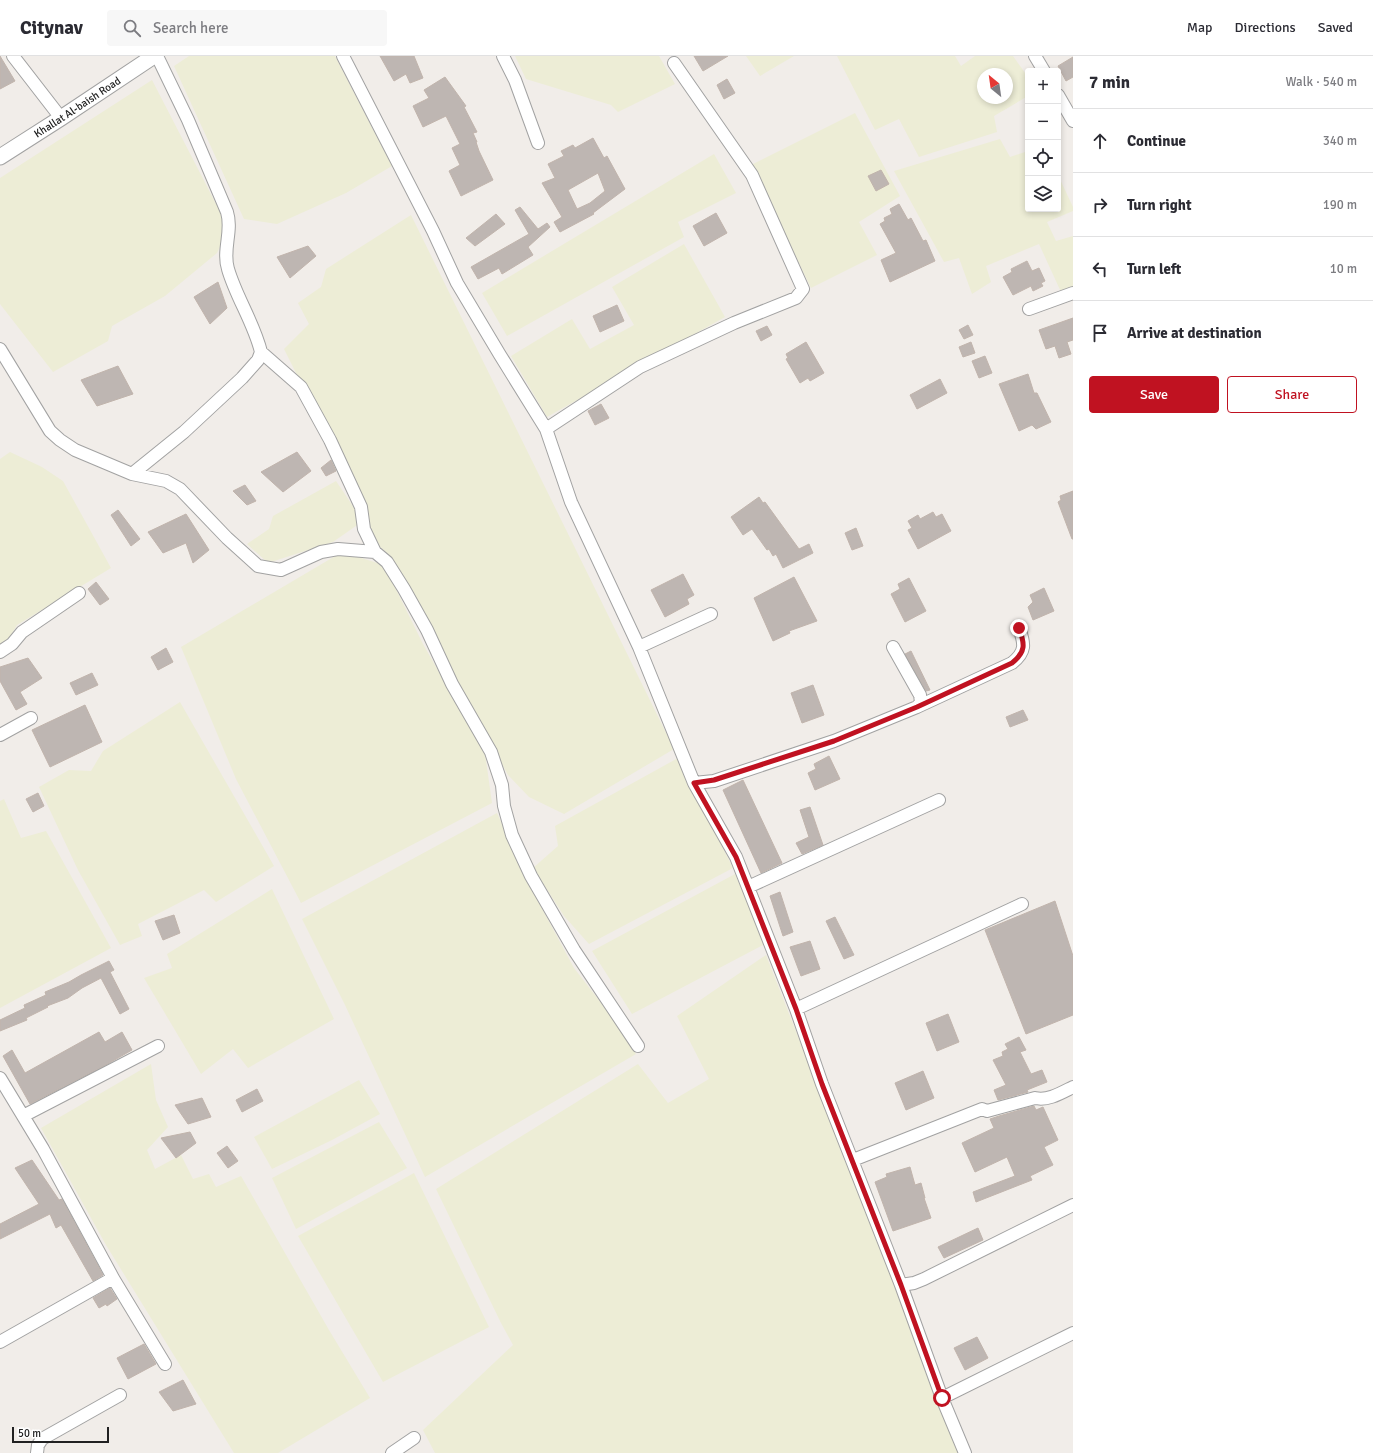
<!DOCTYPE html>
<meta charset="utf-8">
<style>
:root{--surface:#fff;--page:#f7f7f7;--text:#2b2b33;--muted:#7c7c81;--line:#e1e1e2;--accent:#c01221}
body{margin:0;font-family:Signika,sans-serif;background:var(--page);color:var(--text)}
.controls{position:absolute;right:12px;top:12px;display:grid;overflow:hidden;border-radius:4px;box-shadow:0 2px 6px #0003}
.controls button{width:36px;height:36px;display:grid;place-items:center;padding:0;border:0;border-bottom:1px solid var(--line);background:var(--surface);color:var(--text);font:20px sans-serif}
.compass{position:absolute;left:977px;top:12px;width:36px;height:36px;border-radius:50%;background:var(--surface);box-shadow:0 2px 6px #0003;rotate:331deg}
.scale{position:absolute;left:12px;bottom:10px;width:97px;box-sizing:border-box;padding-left:4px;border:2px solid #212121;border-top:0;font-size:11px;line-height:14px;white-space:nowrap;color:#212121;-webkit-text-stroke:3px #fff;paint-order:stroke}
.stop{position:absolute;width:12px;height:12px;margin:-9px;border:3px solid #c01221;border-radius:50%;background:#fff}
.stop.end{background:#c01221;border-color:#fff;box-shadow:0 1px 4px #0008}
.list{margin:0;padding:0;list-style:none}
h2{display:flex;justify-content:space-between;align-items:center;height:52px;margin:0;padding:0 16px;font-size:17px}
h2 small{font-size:13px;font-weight:400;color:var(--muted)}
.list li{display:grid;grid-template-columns:26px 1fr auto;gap:12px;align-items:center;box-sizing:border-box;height:64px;padding:0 16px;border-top:1px solid var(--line)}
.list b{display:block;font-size:15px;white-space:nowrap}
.list em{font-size:13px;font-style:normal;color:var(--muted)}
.actions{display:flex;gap:8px;padding:12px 16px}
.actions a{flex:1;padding:9px 0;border:1px solid var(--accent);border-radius:4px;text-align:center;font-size:14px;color:var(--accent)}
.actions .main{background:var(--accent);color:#fff}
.icon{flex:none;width:22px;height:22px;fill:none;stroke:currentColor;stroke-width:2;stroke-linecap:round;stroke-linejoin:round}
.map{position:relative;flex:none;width:1073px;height:1397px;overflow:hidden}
header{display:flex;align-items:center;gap:24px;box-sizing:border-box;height:56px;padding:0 20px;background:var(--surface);border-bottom:1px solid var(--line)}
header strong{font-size:19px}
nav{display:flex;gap:22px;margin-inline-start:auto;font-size:14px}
.search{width:280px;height:36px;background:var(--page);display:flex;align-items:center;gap:10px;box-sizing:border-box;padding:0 14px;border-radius:4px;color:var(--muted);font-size:15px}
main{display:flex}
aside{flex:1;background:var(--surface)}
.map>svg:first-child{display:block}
.farmland{fill:#ededd6;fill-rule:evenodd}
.building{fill:#beb6b2;stroke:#c1b4ac;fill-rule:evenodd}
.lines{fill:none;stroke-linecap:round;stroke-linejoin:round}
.minor-casing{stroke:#a2a2a2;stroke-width:14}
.tertiary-casing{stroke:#a2a2a2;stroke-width:17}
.minor{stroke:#fff;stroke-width:12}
.tertiary{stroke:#fff;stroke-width:15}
.route{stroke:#c01221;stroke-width:5}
.labels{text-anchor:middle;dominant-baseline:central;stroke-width:3;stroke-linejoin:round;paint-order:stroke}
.street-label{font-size:11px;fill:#212121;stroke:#fff}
</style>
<header>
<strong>Citynav</strong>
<div class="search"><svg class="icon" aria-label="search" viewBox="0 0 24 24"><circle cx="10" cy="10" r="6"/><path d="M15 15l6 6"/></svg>Search here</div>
<nav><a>Map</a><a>Directions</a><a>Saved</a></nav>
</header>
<main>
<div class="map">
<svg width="1073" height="1397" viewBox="0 0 1073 1397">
<rect width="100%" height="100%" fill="#f1ede9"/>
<path class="farmland" d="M189 0H335L392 110 346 137 277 168 244 163 174 10Z
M515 0H659L675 28 618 56 611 49 526 23Z
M746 0H794L760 20Z
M837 0H955L961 10 975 0H1013L1028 21V40L994 60 997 76 919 101 899 63 875 74ZM983 18H1007V42H983Z
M152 24 229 173 217 197 165 240 112 270 108 285 53 316 0 248V122Z
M855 57 900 140 859 166 877 199 811 232 751 109Z
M1000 83 1010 101 1028 95V153H1058V119L1073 151V155L1047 166 1056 185 1073 180V231L1061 236 1039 188 986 210 991 226 972 238 959 202 944 206 894 115Z
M714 98 736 137 678 166 684 181 507 280 482 237Z
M411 159 674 693 564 758 529 741 508 719 464 641 400 518 385 495 369 481 299 323 284 293 309 268 298 247 321 231 326 213Z
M684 188 725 261 547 361 511 300 572 263 590 293 634 269 612 231Z
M10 396 42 411 63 425 111 512 17 569 3 593H0V403Z
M336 425 363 465 333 486 268 507 247 488 269 473 273 460Z
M342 496 384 509 423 588 485 697 492 747 301 847 236 723 181 591Z
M180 646 274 810 216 846 204 834 138 868 142 880 120 889 78 814 39 731 69 714 91 715 103 695Z
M678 702 733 812 589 888 564 860 533 812 558 790 555 770Z
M4 743 21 782 46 775 111 892 0 952V745Z
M497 757 532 834 574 912 609 957 636 998 425 1121 345 949 302 863Z
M735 818 765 888 632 958 592 895Z
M272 833 334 963 248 1012 233 993 201 1018 144 922 172 912 167 898Z
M766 899 962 1397H435L423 1374 513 1289 501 1267 436 1133 638 1008 668 1047 709 1023 677 960Z
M151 1008 156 1044 168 1071 147 1094 155 1113 181 1099 193 1123 209 1118 216 1131 241 1120 329 1274 370 1342 278 1397H234L106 1189 41 1072Z
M359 1024 380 1058 332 1084 272 1113 254 1081Z
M379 1066 407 1112 296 1173 272 1122Z
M414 1117 489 1271 383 1326 298 1180Z"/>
<path class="building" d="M0 0 15 25 0 33Z
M380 0H414L423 22 410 27 406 18 394 25Z
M694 0H728L703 15Z
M1073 1V21L1066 25 1058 10Z
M445 21 466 50 464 51 477 76 473 77 477 86H476L479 95 493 124 461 140 449 115 460 109 452 92 460 88 446 60 423 71 413 50 429 42 424 34Z
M727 23 735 37 724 43 717 29Z
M593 82 604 102 607 100 625 133 593 157 594 158 560 176 554 166 562 161 542 127 555 122 548 108 564 100 561 95 573 89 575 92ZM598 117 605 135 590 147 577 153 568 134Z
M881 114 889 128 876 135 868 120Z
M899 148 908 164 911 162 923 185 926 184 935 205 890 226 881 204 896 197 880 168 885 165 884 162 892 158 890 153Z
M520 151 538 173 547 167 550 171 528 191 533 199 502 218 499 212 478 223 471 211 529 178 515 154Z
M716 157 727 177 704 190 693 170Z
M496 158 505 168 475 190 466 182Z
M308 190 316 200 290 222 277 201Z
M1027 205 1032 215 1039 212 1045 225 1041 227 1043 230 1033 235 1031 230 1013 239 1003 221 1012 216 1011 213Z
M218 226 227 252 210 268 194 241Z
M617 249 624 265 600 276 593 260Z
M1073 262V284L1067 286 1071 298 1059 302 1055 290 1046 293 1039 274Z
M968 269 973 279 964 283 959 274Z
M767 270 772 279 761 285 756 275Z
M806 286 824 317 810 325 808 322 800 327 786 303 788 302 786 298Z
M971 286 975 297 963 301 959 291Z
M985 300 992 317 979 322 972 305Z
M118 310 133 338 97 350 81 324Z
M1028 318 1034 337H1037L1051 366 1036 373 1032 369 1019 375 999 328Z
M940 323 947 337 917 353 910 339Z
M601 348 609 362 595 369 588 355Z
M297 396 311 415 283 436 261 416Z
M331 404 336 415 326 420 321 412Z
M245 429 256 445 247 449 233 435Z
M1073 435V483H1072L1058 446 1061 444 1060 440Z
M759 441 763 447 765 446 799 493 809 488 813 497 783 512 776 498 773 500 769 493 767 494 752 473 743 479 731 461Z
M118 454 140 483 131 490 111 459Z
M933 456 936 461 942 458 951 475 918 493 908 474 912 472 908 465 918 459 920 463Z
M186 458 209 494 193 507 186 487 163 497 148 476Z
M856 472 863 490 852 494 845 477Z
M683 518 694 539 687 543 689 548 665 561 651 534Z
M794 521 817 565 789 575 790 577 773 585 754 542Z
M909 522 926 555 905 566 891 538 900 533 898 528Z
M96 526 109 543 100 549 88 533Z
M1044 532 1054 555 1033 564 1028 551 1033 546 1030 539Z
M166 592 173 606 158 614 151 601Z
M911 595 930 634 926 635 905 598Z
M28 602 42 622 20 636 27 648 16 654 0 625V611Z
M92 617 98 629 76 639 70 627Z
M813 629 824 659 802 667 791 637Z
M85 649 102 686 50 711 32 674Z
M1023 654 1028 664 1010 671 1006 661Z
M829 700 840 723 815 734 808 717 816 713 814 708Z
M743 724 782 807 761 817 723 734Z
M38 737 44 750 33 756 26 743Z
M810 751 823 789 802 798 796 787 809 781 800 754Z
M780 836 793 876 783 880 770 840Z
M1055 845 1073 900V959L1026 978 985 874Z
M174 859 180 877 163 884 155 865Z
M835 861 854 899 844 903 826 865Z
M810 885 820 913 801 920 790 891Z
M109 905 114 914 110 916 129 953 120 958 101 922 82 932 68 942 47 950 48 951 26 962 27 964 0 975V964L25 952 24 949 46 939 45 936 69 926 81 919Z
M948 958 959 986 937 995 926 967Z
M99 976 105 986 122 976 132 994 104 1010 30 1048 3 1000 12 994 25 1017Z
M1019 981 1026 994 1020 996 1031 1018 1042 1014 1047 1026 1027 1034 1028 1036 998 1044 994 1034 1006 1029 993 1004 1003 1000 1002 996 1008 993 1005 988Z
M923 1015 934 1042 906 1054 895 1027Z
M257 1033 263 1045 242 1056 236 1044Z
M202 1042 211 1061 188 1068 175 1049Z
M1034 1050 1036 1054 1043 1051 1058 1084 1044 1091 1053 1109 1030 1120 1032 1124 976 1146 973 1136 1015 1120 1007 1101 975 1116 962 1087 994 1072 990 1063 999 1060Z
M190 1076 196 1087 176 1102 161 1082Z
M227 1090 238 1105 228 1112 217 1097Z
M32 1104 59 1144 62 1143 103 1219 93 1225 61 1169 56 1172 50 1158 0 1183V1168L39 1148 15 1112Z
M910 1111 915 1129 921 1127 925 1142H924L931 1162 893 1175 875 1126 887 1121 886 1118Z
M978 1172 983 1184 944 1202 938 1191Z
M110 1232 117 1243 107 1250 106 1248 99 1252 93 1242Z
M977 1281 988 1302 965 1314 954 1292Z
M144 1288 156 1308 128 1323 117 1302Z
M183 1324 196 1348 173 1355 159 1336Z"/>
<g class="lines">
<defs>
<path id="minor" d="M13 0 61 62
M343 0 433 175 457 227 500 299 546 373 571 446 639 591 694 727 736 801 796 953 822 1028 901 1229 942 1342 965 1397
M503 0 515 24 538 87
M1035 0 1044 15
M1058 39 1073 65
M1029 253 1073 237
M0 293 50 375 60 384 75 394 132 418 166 425 180 433 227 482 258 510 281 514 321 496 338 493 375 496 387 506 404 533 427 574 452 628 491 696 502 729 504 750 512 779 531 820 574 894 638 990
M261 296 301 331 330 384 361 451 364 473 375 496
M546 373 640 311 734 267 796 242 803 233 752 119 674 7
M132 418 184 376 242 322 258 304 261 296C254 267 236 241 228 213 222 194 233 175 227 156L188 64 157 0
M639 591 711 558
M0 596 12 588 22 576 79 537
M917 651 1012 607C1026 596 1025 588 1019 572
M0 679 31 662
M694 727 714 725 834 685 917 651 921 646 920 639 893 591
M748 831 939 744
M796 953 1022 848
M0 1022 43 1093 113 1222 165 1308
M23 1060 158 990
M853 1104 982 1053 987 1055 1035 1042C1048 1045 1061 1037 1073 1031
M901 1229 914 1227 924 1223 1073 1149
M0 1286 113 1222
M942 1342 1073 1277
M37 1397 38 1389 42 1383 120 1339
M392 1397 414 1382"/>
<g id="tertiary">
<path id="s1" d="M0 101 61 62 154 0"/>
</g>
</defs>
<use href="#minor" class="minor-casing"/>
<use href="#tertiary" class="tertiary-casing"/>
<use href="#minor" class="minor"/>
<use href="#tertiary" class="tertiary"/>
</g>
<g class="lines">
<path class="route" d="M942 1342 901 1229 822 1028 796 953 736 801 694 727 714 724 834 685 917 651 1012 607C1026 596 1025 588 1019 572"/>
</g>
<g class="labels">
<g class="street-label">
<text stroke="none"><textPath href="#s1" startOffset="92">Khallat Al-baish Road</textPath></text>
</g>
</g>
</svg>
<div class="controls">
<button>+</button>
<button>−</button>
<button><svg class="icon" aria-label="locate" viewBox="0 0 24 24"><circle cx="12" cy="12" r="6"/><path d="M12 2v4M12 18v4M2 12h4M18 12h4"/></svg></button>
<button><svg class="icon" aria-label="layers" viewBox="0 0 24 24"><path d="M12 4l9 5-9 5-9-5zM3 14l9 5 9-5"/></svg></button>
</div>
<svg class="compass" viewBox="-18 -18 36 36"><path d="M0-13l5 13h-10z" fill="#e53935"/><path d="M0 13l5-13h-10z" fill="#7c7c81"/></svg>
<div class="scale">50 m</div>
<div class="stop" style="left:942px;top:1342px"></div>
<div class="stop end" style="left:1019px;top:572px"></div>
</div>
<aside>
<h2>7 min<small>Walk · 540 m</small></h2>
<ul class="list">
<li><svg class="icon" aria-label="ahead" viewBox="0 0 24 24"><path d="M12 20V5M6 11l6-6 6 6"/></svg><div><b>Continue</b></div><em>340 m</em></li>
<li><svg class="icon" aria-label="right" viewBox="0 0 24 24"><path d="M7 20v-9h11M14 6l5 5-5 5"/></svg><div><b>Turn right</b></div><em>190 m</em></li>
<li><svg class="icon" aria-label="left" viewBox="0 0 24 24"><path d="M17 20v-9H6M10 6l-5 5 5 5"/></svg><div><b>Turn left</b></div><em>10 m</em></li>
<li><svg class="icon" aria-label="arrive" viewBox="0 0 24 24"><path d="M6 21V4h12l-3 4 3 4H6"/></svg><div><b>Arrive at destination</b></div></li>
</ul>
<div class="actions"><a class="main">Save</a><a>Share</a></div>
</aside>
</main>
